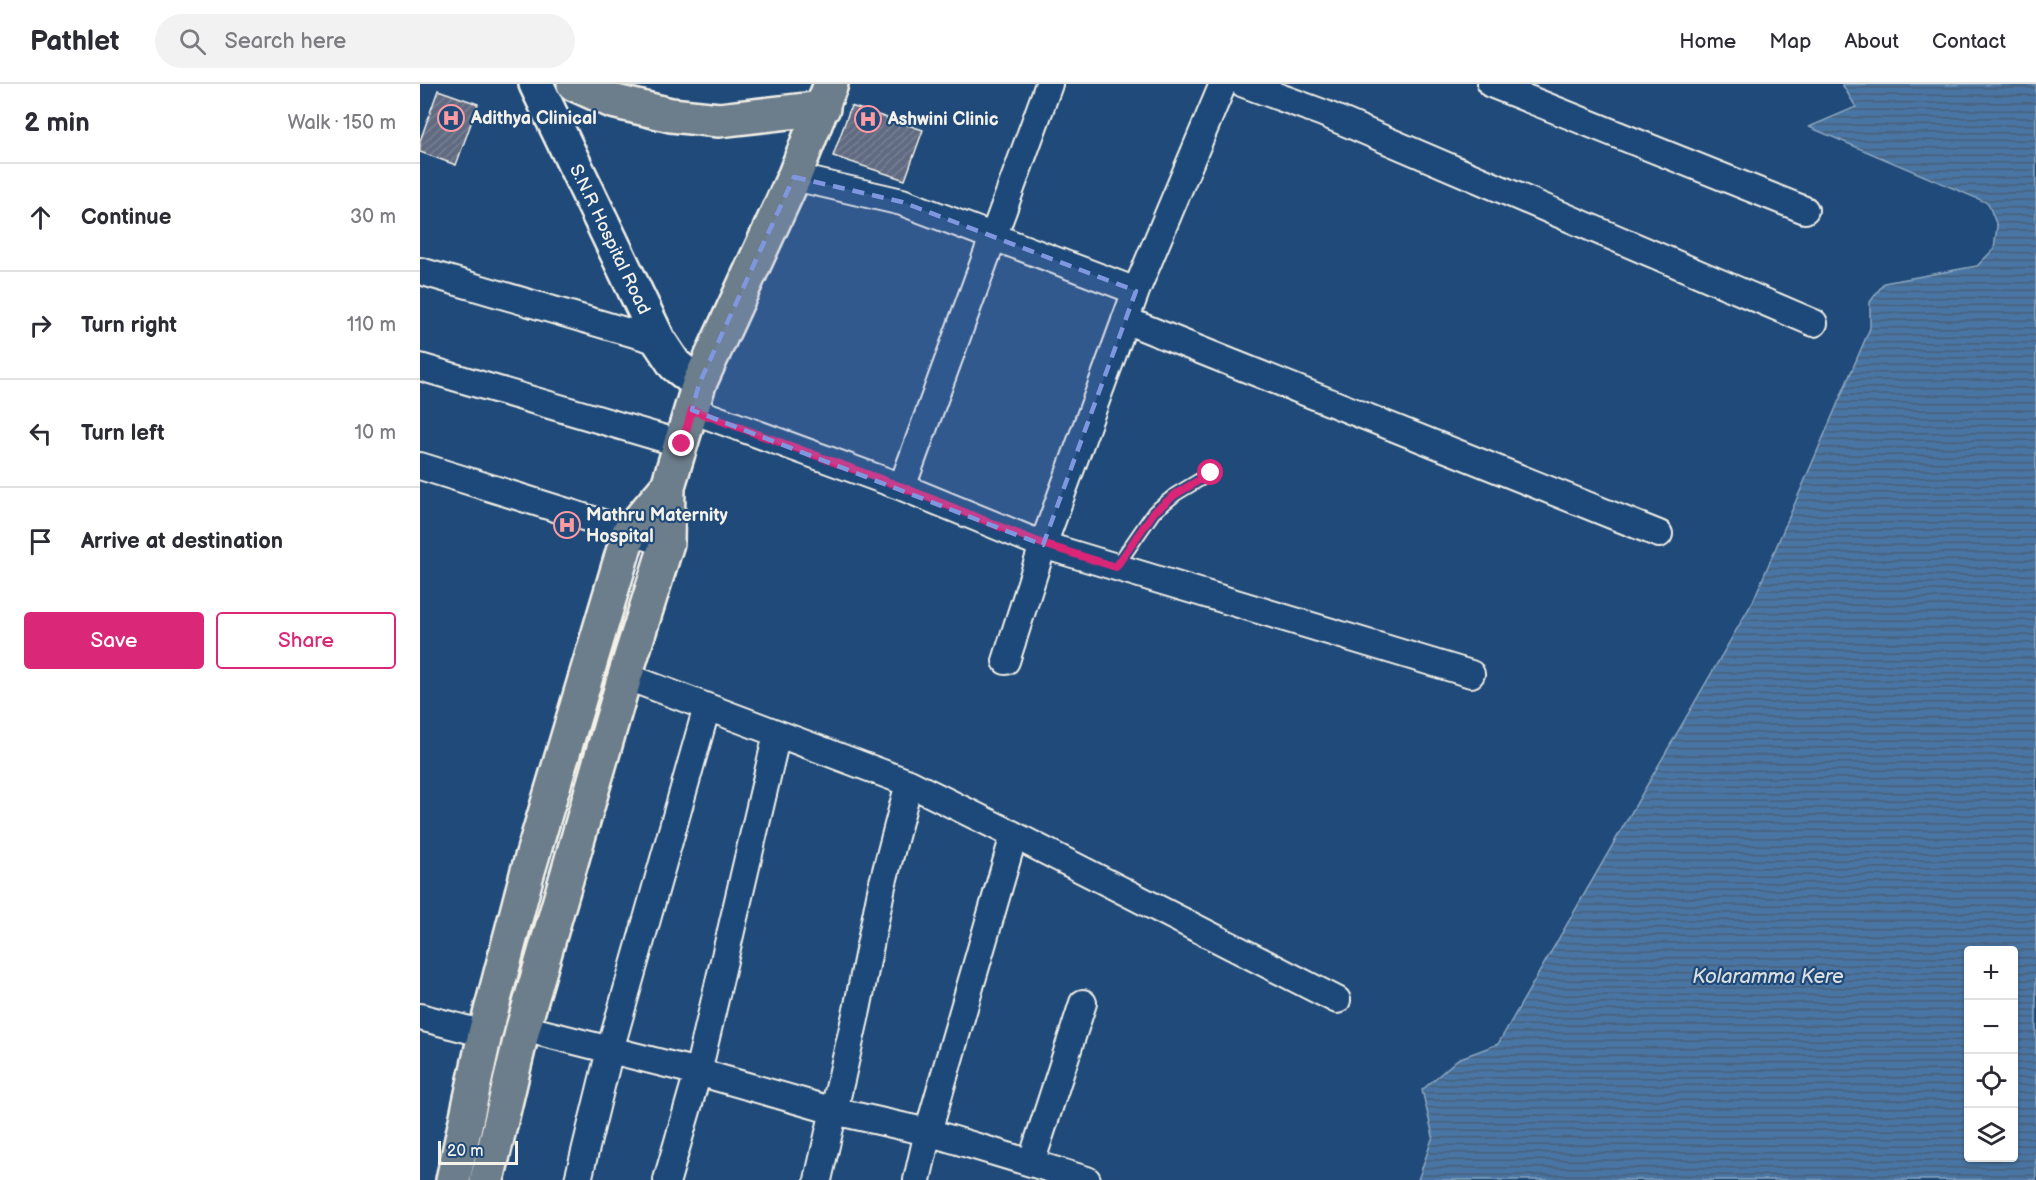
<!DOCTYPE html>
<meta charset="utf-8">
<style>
:root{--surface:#fff;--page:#f2f2f3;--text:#2b2b33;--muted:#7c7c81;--line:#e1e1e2;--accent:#db2777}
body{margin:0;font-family:"Balsamiq Sans",sans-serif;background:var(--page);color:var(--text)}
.controls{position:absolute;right:18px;bottom:18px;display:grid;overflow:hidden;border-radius:6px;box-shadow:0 2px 4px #0004}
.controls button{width:54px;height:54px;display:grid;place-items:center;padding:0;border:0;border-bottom:2px solid var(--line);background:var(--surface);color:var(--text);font:30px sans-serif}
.scale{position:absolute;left:18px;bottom:15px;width:80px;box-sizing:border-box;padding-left:6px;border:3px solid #f4f1e8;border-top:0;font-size:16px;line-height:21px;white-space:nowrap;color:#f4f1e8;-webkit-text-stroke:4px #1f4a7a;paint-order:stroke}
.stop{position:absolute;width:18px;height:18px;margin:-14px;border:4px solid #db2777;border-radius:50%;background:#fff}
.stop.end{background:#db2777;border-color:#fff;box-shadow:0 2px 6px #0008}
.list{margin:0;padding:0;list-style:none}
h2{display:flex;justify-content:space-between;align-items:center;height:78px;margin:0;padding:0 24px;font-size:26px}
h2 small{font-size:20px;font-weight:400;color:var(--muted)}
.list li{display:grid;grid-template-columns:39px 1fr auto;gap:18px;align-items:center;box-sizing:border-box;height:108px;padding:0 24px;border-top:2px solid var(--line)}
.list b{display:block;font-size:22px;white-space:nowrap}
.list em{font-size:20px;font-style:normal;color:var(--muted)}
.actions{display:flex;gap:12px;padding:18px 24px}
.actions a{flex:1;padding:14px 0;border:2px solid var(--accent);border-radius:6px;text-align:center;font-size:21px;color:var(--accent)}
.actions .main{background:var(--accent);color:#fff}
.icon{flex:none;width:33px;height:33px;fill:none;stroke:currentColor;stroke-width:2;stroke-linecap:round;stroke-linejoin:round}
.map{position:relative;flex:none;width:1616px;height:1096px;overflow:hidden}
header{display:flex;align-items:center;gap:36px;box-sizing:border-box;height:84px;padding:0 30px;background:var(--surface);border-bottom:2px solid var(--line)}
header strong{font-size:28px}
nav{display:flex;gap:33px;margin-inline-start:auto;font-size:21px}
.search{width:420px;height:54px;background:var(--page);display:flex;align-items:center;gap:15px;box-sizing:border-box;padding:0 21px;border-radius:33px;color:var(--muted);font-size:22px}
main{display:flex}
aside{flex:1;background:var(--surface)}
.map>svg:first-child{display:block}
.water{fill:url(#water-rules);stroke:#8da7bf;stroke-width:1.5;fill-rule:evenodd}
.building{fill:url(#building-hatch);stroke:#f4f1e8;stroke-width:1.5}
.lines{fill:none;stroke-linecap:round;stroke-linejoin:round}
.service-casing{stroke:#f4f1e8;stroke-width:16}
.minor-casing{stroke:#f4f1e8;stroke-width:30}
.secondary-casing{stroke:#f4f1e8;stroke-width:38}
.primary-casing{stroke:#f4f1e8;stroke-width:38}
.service{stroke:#1f4a7a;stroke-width:12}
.minor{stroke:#1f4a7a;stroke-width:26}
.secondary{stroke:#1f4a7a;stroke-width:33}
.primary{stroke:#6c7d8b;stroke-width:33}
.route{stroke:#db2777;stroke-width:8}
.marked{fill:#7e97df;fill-opacity:0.2;stroke:#7e97df;stroke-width:4.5;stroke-dasharray:12 8;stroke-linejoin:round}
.labels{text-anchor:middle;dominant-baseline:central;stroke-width:4.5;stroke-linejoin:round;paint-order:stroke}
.poi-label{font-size:18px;font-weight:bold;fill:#f4f1e8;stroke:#1f4a7a;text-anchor:start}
.street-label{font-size:18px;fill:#f4f1e8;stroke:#1f4a7a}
.water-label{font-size:20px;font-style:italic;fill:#dadede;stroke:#1f4a7a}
</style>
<header>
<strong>Pathlet</strong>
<div class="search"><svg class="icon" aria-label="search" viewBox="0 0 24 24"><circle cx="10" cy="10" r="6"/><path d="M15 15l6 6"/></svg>Search here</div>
<nav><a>Home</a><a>Map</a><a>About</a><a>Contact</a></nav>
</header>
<main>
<aside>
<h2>2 min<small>Walk · 150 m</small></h2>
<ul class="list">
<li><svg class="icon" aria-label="ahead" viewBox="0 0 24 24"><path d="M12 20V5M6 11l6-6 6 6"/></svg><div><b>Continue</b></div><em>30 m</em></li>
<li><svg class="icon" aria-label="right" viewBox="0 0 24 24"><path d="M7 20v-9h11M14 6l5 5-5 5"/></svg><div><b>Turn right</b></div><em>110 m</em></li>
<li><svg class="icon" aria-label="left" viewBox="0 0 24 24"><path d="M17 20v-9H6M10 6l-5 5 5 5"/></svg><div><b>Turn left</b></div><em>10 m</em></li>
<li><svg class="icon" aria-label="arrive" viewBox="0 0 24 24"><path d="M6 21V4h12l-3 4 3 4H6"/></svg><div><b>Arrive at destination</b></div></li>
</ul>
<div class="actions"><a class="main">Save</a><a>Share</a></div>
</aside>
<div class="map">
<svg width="1616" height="1096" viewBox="0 0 1616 1096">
<defs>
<pattern id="water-rules" width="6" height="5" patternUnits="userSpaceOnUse" patternTransform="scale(1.5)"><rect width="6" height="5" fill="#4975a4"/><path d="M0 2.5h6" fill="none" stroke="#495e75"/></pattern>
<pattern id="building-hatch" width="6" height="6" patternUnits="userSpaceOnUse" patternTransform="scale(1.5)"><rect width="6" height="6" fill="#616a81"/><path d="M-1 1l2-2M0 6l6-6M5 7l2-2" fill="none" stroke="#788093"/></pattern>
</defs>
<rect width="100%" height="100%" fill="#1f4a7a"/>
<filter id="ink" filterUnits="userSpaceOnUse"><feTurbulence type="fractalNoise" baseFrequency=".0167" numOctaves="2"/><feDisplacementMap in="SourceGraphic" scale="12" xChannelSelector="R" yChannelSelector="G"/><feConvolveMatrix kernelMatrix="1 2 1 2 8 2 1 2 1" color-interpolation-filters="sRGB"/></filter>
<g filter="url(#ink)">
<path class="water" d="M1422 0H1616V1096H998L1013 1052 1002 1006 1038 975 1078 960 1333 517 1450 244V218L1464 199 1557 182 1574 165 1577 142 1568 119 1389 43 1436 23ZM1548 866H1594V1074H1548Z"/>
<path class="building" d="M18 6 58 20 36 81 0 68V57Z
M431 22 503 46 485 96 413 72Z"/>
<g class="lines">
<defs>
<path id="service" d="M696 483 734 428 756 410 791 389"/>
<path id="minor" d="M824 0 903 29 1394 239
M1071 0 1385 126
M374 93 482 118 716 207
M0 187 239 257
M705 236 1239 450
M0 283 262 360
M272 326 482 403 623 461 1051 590
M0 382 247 459
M482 403 629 0
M586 577 623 461 716 207 803 0
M205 592 489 699 594 751 508 1048 497 1096
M594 751 917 916
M0 933 65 950
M103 944 278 988 414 1027 508 1048 667 1096
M611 1079 663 919
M158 1096 190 966 287 623
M247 1096 278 988 357 650
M398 1096 437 926 462 802 489 699"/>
<g id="secondary">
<path id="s1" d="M116 0 239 257 255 281 279 300"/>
</g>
<path id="primary" d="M154 0 192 17 251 31 299 36 403 24
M33 1096 65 950 107 790 209 448 248 402
M67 1096 103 944 205 592 247 459 248 402 279 300 374 93 411 0"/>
</defs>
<use href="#service" class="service-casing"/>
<use href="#minor" class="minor-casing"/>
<use href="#secondary" class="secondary-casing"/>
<use href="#primary" class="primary-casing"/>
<use href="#service" class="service"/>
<use href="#minor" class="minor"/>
<use href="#secondary" class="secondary"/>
<use href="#primary" class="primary"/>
</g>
</g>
<g class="lines" filter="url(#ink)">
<path class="route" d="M262 360 272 326 482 403 623 460 696 483 734 428 756 410 791 389"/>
</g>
<path class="marked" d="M374 93 482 118 716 207 623 461 272 326 279 300Z"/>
<defs>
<symbol id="hospital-ring" viewBox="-11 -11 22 22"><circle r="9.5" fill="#1f4a7a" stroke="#ff9aa2" stroke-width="1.5"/><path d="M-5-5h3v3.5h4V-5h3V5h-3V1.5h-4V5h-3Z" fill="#ff9aa2"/></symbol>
</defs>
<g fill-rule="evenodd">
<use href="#hospital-ring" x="16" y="19" width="30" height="30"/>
<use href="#hospital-ring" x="433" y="20" width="30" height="30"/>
<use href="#hospital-ring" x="132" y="426" width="30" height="30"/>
</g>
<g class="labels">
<g class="poi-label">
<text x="51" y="34">Adithya Clinical</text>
<text x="468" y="35">Ashwini Clinic</text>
<text x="166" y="431">Mathru Maternity<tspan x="166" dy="21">Hospital</tspan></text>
</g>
<g class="street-label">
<text stroke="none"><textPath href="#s1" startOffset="172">S.N.R Hospital Road</textPath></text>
</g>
<g class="water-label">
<text x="1348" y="893">Kolaramma Kere</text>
</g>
</g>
</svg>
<div class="controls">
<button>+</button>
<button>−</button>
<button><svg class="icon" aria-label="locate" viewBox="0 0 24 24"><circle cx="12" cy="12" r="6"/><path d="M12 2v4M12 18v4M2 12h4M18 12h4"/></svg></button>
<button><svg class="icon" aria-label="layers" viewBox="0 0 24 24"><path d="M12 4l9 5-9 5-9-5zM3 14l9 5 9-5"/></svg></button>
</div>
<div class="scale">20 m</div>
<div class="stop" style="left:791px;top:389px"></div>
<div class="stop end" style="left:262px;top:360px"></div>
</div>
</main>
